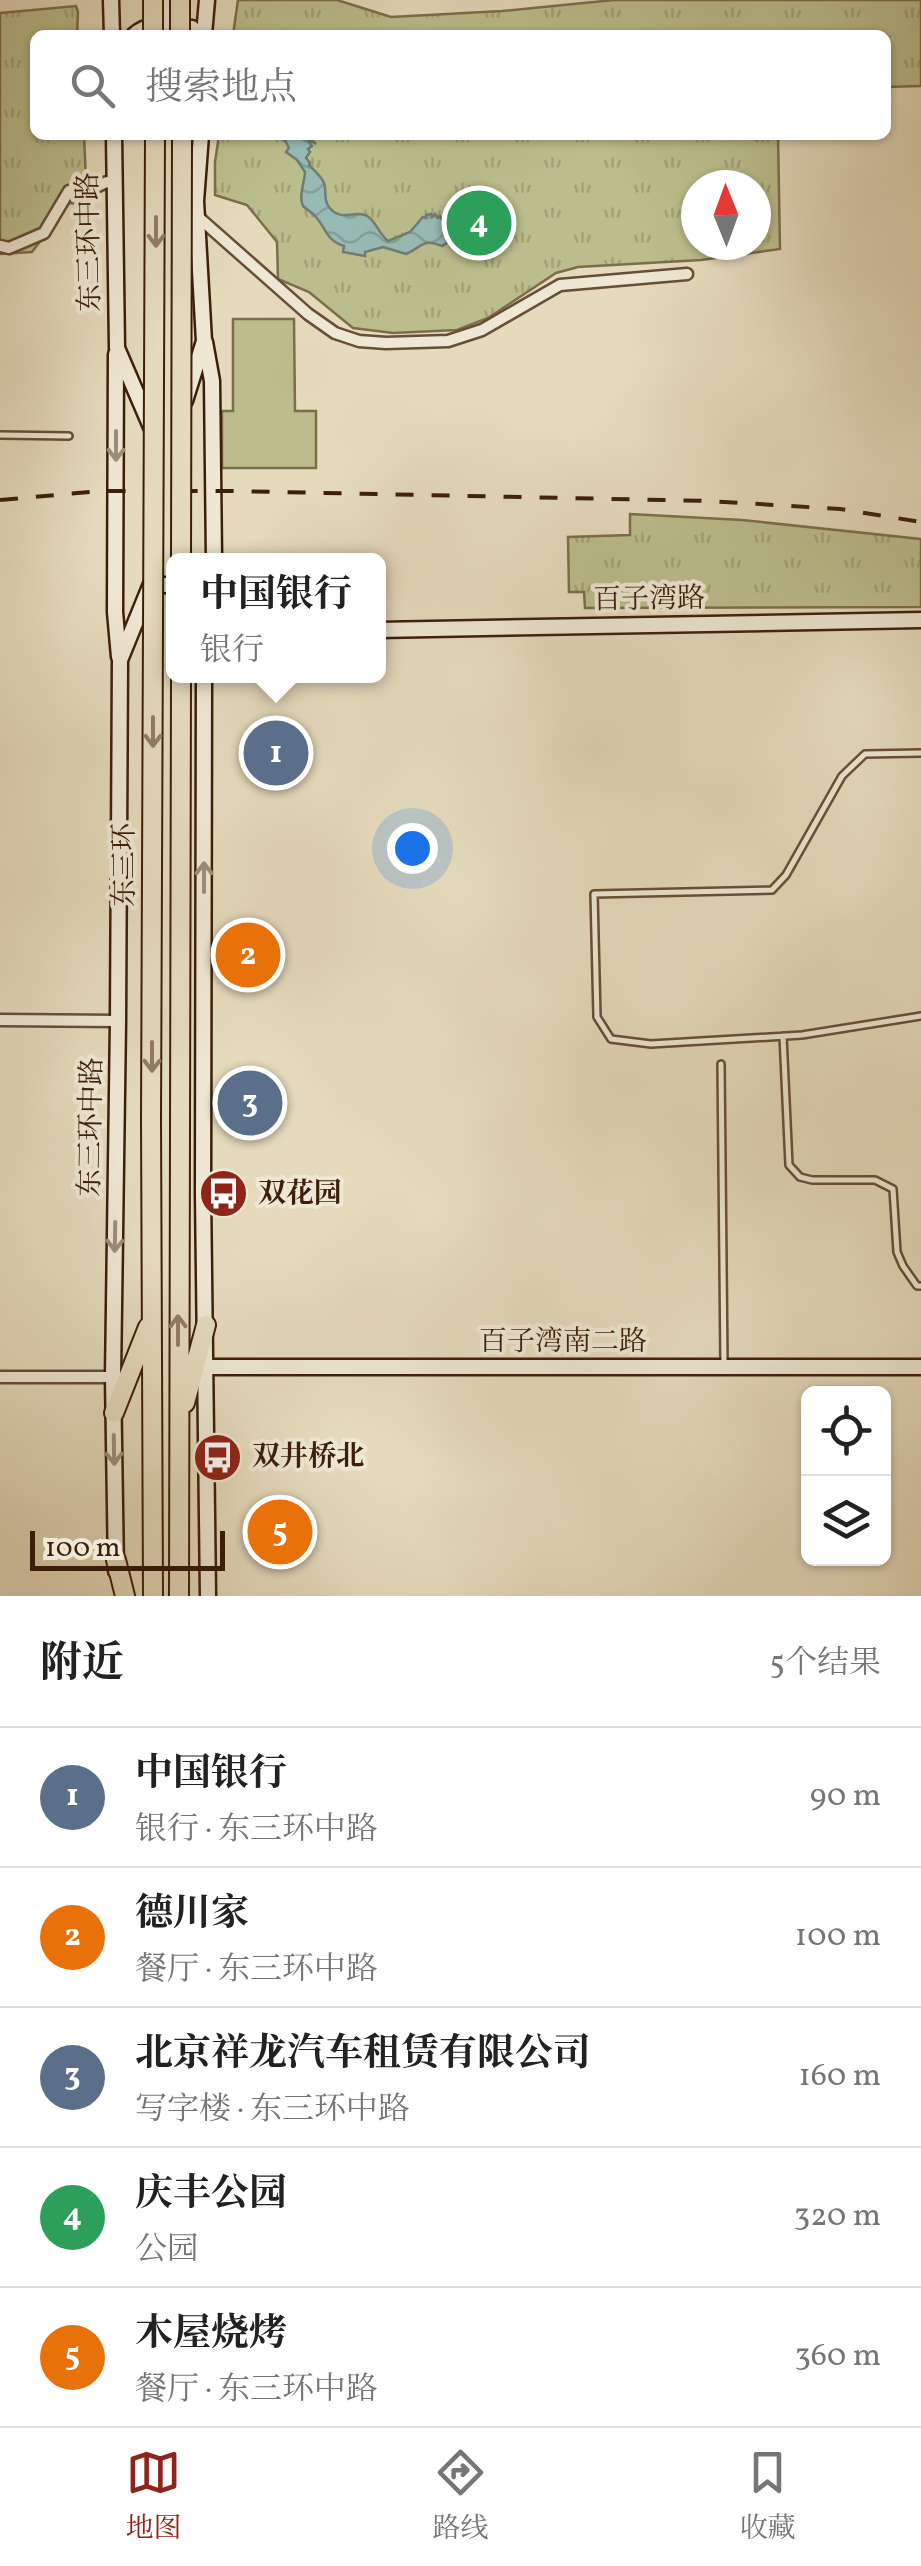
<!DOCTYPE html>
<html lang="zh">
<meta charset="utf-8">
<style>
:root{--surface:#fff;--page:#f2f2f2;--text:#222;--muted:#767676;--line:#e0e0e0;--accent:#8f2418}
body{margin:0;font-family:Vollkorn,"Noto Serif SC",serif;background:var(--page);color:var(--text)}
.controls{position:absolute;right:30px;bottom:30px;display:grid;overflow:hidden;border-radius:15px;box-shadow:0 2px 8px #0004}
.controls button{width:90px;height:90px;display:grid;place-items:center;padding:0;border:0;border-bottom:2px solid var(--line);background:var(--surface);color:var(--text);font:50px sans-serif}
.compass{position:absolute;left:681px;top:170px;width:90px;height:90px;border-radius:50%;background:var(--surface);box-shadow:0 2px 8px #0004;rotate:359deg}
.scale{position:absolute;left:30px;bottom:25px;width:195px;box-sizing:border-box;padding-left:10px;border:5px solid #3d1f09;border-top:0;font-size:28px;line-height:35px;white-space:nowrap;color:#3d1f09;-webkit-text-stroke:8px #eee7d3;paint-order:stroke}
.you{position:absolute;left:412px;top:848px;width:35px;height:35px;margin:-25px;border:8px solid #fff;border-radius:50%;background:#1a73e8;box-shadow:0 0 0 15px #1a73e833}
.badge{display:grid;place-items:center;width:65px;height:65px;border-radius:50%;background:var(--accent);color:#fff;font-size:32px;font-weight:700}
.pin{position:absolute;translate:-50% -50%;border:5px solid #fff;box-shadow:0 2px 10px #0006}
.popup{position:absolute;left:166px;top:553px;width:220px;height:130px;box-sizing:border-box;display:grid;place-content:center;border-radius:15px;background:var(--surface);filter:drop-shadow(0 2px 8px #0005);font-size:32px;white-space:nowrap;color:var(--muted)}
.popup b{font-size:38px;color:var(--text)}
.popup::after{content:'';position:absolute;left:50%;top:100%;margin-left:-20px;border:20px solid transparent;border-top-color:var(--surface)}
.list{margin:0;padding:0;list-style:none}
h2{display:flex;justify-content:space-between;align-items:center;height:130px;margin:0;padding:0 40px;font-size:42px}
h2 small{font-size:32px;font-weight:400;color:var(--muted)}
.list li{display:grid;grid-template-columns:65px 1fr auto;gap:30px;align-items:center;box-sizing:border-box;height:140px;padding:0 40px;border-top:2px solid var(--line)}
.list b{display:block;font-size:38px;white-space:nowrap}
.list p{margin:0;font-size:32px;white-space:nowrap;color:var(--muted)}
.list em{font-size:32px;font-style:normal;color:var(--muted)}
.icon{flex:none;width:55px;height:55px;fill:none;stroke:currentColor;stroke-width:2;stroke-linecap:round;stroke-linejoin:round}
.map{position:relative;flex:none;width:921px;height:1596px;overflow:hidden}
.search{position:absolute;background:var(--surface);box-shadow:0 2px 8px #0004;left:30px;right:30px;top:30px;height:110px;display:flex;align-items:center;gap:25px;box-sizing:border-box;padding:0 35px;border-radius:15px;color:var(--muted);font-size:38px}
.sheet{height:830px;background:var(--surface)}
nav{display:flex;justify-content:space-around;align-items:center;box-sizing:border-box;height:140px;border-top:2px solid var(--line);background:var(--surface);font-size:28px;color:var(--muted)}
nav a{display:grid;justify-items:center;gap:5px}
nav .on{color:var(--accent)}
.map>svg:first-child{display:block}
.grass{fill:#bbbd8c;stroke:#7c6e4a;stroke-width:2.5}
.park{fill:url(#park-tufts);stroke:#7c6e4a;stroke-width:2.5;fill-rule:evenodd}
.water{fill:url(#water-waves);stroke:#727c70;stroke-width:2.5}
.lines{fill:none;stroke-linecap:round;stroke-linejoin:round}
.lane-casing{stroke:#674e36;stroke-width:10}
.street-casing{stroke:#674e36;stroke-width:15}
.secondary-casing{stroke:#3d1f09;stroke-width:19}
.highway-casing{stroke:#3d1f09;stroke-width:22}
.lane{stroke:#eee7d3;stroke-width:5}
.street{stroke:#eee7d3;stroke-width:10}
.secondary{stroke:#eee7d3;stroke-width:14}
.highway{stroke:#e5dabc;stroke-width:18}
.rail{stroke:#3d1f09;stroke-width:4;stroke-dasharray:18 18;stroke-linecap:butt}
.highway-bridge-casing{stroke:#3d1f09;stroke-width:22;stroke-linecap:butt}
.highway-bridge{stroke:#e5dabc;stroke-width:18}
.oneway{stroke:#917c62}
.oneway2{stroke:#9e8d78}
.labels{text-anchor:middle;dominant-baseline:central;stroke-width:8;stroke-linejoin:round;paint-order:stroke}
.street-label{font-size:28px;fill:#3d1f09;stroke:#eee7d3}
.poi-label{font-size:28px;font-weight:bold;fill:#3d1f09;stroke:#eee7d3;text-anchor:start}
</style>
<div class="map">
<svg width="921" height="1596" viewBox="0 0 921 1596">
<defs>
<pattern id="park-tufts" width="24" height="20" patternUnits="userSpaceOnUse" patternTransform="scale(2.5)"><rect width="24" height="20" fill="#bbbd8c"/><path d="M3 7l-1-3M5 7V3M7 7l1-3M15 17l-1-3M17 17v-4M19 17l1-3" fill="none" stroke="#a2a277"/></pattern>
<pattern id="water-waves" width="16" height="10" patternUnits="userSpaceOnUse" patternTransform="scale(2.5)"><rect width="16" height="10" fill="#96bab4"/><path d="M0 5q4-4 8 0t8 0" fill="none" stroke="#829f99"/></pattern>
</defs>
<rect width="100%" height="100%" fill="#e5dabc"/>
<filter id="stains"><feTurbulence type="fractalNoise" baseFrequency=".002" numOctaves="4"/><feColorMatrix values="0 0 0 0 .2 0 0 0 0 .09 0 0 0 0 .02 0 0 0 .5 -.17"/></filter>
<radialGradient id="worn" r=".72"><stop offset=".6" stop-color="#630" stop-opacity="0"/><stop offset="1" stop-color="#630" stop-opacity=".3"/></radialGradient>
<path class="grass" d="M233 319H294L295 411H316V468H222V411H233Z"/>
<path class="park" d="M238 0H337L391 17 502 11 614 0H921V86L886 87V35H233Z
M76 6 78 12 77 35H35V135H84L87 205 69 203 32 252 0 254V13Z
M219 135H778L780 249 701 260 578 267 556 273 488 318 457 330 393 333 353 328 309 292 278 279 277 242 247 205 215 195V162ZM696 185H756V245H696Z
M630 514 742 520 921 539V607L585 608 584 592H569L568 537 630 535Z"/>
<path class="water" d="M282 135H308L316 144 307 139 312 146 308 149 310 152 306 158 310 163 309 165C314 170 322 177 324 183 327 191 323 200 329 207 341 223 356 209 367 216 376 221 379 234 388 241L410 232 423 217 426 218V215L431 214 432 217 435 214 438 218 440 216 443 221H446L452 234 450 241 442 246C421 238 423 247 406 254L383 247 365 252V256L343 252 344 246C326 240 327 230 316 217 312 212 307 210 303 206 298 197 305 181 305 172L297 160 286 152 289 148Z"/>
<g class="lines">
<defs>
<path id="lane" d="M0 435 69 436
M921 753 865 754 842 776 786 875 772 890 594 894 597 1017 611 1039 651 1044 802 1035 921 1016
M783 1036 789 1165 800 1177 812 1180H875L893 1189 897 1252 903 1266 917 1286H921
M721 1064 724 1364"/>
<path id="street" d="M197 216 308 314 335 333 359 341 386 343 448 341 482 330 560 285 687 274
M0 246 9 248 44 233 69 191H86L107 182
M0 1020 118 1021
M0 1377H113"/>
<path id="secondary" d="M111 0 112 35
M164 25V0
M134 35C150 20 172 26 192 28L198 35
M204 35 207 0
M114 135 117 348 151 427
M205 342 212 381 214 560
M116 354 115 612 119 657
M185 401 204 341 196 201 201 135
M151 585H174
M378 630 921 620
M204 676 203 1194 208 1596
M206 1367H921
M116 1571 113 1377 118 1021 120 660 151 584"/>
<path id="highway" d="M151 1119 153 1596
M185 1403 206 1325
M114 1413 148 1327
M116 1560 125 1596
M179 1596 181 676"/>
</defs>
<use href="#lane" class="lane-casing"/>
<use href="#street" class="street-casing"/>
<use href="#secondary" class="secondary-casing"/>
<use href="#highway" class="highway-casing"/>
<use href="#lane" class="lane"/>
<use href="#street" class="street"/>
<use href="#secondary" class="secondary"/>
<use href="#highway" class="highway"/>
<path class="rail" d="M0 500 101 491H229L709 501 840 509 921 522"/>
<defs>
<path id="highway-bridge" d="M153 0V35
M180 0V35
M181 560 182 135
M151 1119 155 135"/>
</defs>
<use href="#highway-bridge" class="highway-bridge-casing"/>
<use href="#highway-bridge" class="highway-bridge"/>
</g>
<defs><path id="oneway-shaft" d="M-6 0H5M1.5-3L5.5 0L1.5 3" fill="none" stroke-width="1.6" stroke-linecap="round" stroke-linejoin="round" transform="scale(2.5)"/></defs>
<g class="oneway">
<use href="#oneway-shaft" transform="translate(156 232) rotate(90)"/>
<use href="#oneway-shaft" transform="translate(153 732) rotate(90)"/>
<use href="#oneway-shaft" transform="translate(152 1057) rotate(90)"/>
<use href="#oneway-shaft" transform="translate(178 1330) rotate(-90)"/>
</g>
<g class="oneway2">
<use href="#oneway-shaft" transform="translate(116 446) rotate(90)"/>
<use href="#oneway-shaft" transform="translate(204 877) rotate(-90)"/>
<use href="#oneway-shaft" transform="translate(115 1237) rotate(91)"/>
<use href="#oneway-shaft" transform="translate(114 1450) rotate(89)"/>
</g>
<defs>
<symbol id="bus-disc" viewBox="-11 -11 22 22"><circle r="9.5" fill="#8f2418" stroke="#eee7d3"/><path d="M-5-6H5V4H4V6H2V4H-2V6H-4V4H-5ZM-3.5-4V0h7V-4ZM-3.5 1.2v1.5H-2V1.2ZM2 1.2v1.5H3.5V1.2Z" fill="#fff"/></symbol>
</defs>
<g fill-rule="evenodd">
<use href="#bus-disc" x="196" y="1166" width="55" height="55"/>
<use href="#bus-disc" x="190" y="1430" width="55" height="55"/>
</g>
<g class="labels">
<g class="street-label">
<text transform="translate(90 242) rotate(-91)">东三环中路</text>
<text transform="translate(649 600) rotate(-1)">百子湾路</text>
<text transform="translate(125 865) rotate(-90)">东三环</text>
<text transform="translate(92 1127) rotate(-89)">东三环中路</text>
<text x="563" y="1342">百子湾南二路</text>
</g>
<g class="poi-label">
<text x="258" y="1194">双花园</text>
<text x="252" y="1457">双井桥北</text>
</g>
</g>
<rect width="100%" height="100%" filter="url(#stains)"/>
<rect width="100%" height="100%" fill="url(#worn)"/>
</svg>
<div class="controls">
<button><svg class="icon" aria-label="locate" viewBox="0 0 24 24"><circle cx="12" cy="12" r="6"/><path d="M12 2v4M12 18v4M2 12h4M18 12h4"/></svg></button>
<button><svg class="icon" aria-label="layers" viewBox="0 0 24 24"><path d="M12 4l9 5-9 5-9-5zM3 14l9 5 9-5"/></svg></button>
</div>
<svg class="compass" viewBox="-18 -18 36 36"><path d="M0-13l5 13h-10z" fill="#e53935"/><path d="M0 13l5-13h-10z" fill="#767676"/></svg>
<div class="scale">100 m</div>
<div class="you"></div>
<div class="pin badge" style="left:276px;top:753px;background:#5c6f8a">1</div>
<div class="popup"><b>中国银行</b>银行</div>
<div class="pin badge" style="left:248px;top:955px;background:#e8710a">2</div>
<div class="pin badge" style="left:250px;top:1103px;background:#5c6f8a">3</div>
<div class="pin badge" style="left:479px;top:223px;background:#2e9e5b">4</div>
<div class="pin badge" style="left:280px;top:1532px;background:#e8710a">5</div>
<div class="search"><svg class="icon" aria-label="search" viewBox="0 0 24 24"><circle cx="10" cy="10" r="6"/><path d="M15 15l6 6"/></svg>搜索地点</div>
</div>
<section class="sheet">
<h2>附近<small>5个结果</small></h2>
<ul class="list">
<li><span class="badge" style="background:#5c6f8a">1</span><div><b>中国银行</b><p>银行 · 东三环中路</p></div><em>90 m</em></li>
<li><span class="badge" style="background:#e8710a">2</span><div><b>德川家</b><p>餐厅 · 东三环中路</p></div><em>100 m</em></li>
<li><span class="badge" style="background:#5c6f8a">3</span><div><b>北京祥龙汽车租赁有限公司</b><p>写字楼 · 东三环中路</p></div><em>160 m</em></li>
<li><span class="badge" style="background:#2e9e5b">4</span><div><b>庆丰公园</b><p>公园</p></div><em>320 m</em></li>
<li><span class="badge" style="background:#e8710a">5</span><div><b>木屋烧烤</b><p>餐厅 · 东三环中路</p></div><em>360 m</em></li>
</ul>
</section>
<nav>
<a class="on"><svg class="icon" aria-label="map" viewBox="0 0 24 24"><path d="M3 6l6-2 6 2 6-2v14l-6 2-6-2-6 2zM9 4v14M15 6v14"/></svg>地图</a>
<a><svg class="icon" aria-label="directions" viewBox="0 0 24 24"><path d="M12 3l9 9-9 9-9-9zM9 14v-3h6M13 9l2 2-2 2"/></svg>路线</a>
<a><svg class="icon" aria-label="saved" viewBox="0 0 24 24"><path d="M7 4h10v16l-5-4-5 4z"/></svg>收藏</a>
</nav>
